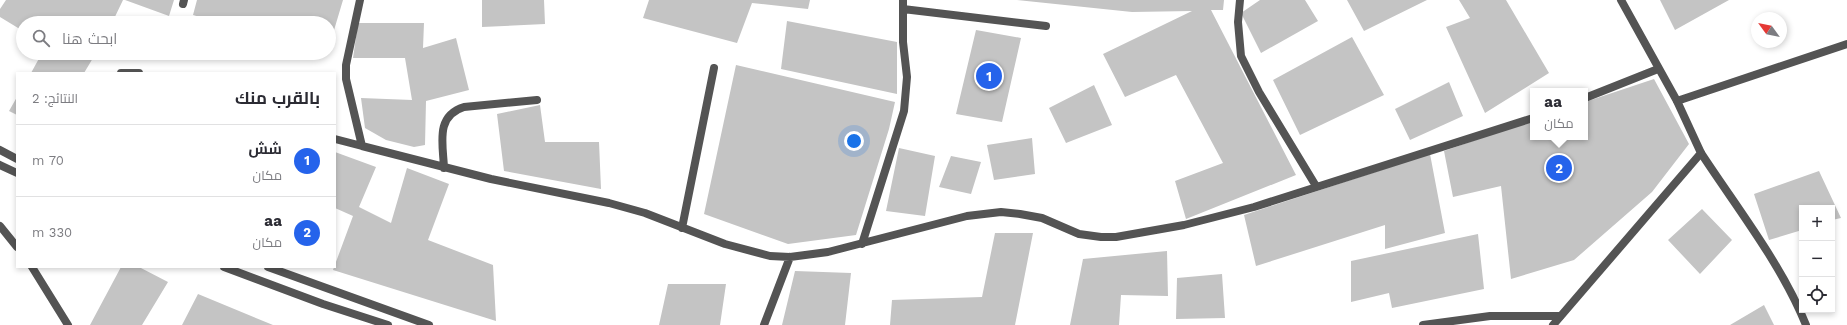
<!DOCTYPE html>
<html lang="ar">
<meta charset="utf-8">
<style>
:root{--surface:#fff;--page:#f7f7f7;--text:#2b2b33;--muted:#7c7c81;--line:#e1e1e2;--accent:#2563eb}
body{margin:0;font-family:"Work Sans",Cairo,sans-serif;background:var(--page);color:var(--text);direction:rtl}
.controls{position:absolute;right:12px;bottom:12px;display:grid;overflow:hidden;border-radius:0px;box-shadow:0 2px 6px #0003}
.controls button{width:36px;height:36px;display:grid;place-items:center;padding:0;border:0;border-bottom:1px solid var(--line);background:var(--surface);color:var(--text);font:20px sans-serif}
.compass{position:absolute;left:1751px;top:12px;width:36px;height:36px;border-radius:50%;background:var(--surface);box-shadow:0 2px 6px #0003;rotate:303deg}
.you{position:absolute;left:854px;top:141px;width:14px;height:14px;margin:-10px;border:3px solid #fff;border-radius:50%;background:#1a73e8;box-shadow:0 0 0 6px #1a73e833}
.badge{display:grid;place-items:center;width:26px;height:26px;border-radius:50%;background:var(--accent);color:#fff;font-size:13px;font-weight:700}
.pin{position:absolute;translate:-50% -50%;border:2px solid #fff;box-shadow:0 1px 4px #0006}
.popup{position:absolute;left:1530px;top:88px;width:58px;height:52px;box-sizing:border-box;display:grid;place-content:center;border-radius:0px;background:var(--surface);filter:drop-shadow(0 1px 3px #0005);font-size:13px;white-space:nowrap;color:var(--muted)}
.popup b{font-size:15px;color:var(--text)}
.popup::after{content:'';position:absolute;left:50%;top:100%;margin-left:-8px;border:8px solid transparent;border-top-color:var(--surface)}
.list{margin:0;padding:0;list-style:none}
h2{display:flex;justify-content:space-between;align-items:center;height:52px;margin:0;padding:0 16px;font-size:17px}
h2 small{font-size:13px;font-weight:400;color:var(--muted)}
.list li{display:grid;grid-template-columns:26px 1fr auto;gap:12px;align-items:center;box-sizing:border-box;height:72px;padding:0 16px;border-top:1px solid var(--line)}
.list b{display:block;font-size:15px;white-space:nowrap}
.list p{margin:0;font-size:13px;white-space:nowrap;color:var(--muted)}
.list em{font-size:13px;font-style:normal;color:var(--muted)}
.icon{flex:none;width:22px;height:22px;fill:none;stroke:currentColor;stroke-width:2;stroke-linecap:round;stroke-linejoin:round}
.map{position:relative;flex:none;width:1847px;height:325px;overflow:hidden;direction:ltr}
.search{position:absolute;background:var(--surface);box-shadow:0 2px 6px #0003;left:16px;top:16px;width:320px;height:44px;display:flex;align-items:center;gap:10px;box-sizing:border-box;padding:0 14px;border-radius:22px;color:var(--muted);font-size:15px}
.panel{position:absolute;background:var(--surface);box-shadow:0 2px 6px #0003;left:16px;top:72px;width:320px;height:196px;border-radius:0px;direction:rtl}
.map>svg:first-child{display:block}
.building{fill:#c4c4c4}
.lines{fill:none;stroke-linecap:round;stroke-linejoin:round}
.minor{stroke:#545454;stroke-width:8}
.tertiary{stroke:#545454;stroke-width:8}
</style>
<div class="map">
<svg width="1847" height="325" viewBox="0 0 1847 325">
<rect width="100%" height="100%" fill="#fff"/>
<path class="building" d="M6 0H123L112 23H23V31L0 17V9Z
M125 0H174L169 16Z
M197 0H343L329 47V23H220L193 15Z
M482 0H544L545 24 482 27Z
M649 0H810L808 9 752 3 737 43 643 18Z
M1017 0H1224L1223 10H1211L1296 175 1186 219 1175 181 1223 163 1176 75 1125 97 1103 54 1192 11 1132 12Z
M1260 0H1305L1318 21 1261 53 1241 13Z
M1347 0H1427L1364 31Z
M1459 0H1506L1549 73 1485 113 1446 27 1470 18Z
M1660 0H1729L1675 30Z
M787 21 897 42V94L781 69Z
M358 23H424L423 48 456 38 469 90 426 101 425 145 414 147 386 140 365 128 361 98 412 100 405 58H353Z
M976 30 1021 38 1002 122 956 114Z
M1352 37 1384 95 1300 135 1273 80Z
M42 53H96L84 73H31Z
M736 65 895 102 889 129 856 235 788 244 704 214Z
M1654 79 1689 144 1652 192 1574 260 1511 279 1501 186 1453 197 1444 151 1533 120V137H1585V102Z
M1449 82 1463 116 1410 140 1395 109Z
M1094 85 1112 125 1066 143 1049 108Z
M17 97V115L9 111Z
M540 105 545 142H599L601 189 504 171 497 114Z
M1032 138 1035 174 994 180 987 145Z
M899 148 935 156 925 216 886 211Z
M335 152 376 167 359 207 391 223 407 168 449 184 428 240 493 265 496 321 333 270 353 216 335 208Z
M1430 154 1445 233 1385 249V225L1256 266 1244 215Z
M951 156 981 162 971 194 939 187Z
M1819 171 1841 218 1832 220V208H1802V230L1769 240 1754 194Z
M1702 209 1732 240 1700 274 1668 240Z
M995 233H1033L1015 325H890L892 300 982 297Z
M1478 234 1484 289 1392 308 1389 293 1351 302V261Z
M1167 251 1168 296 1121 295 1119 325H1070L1083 259Z
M121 267H139L168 282 142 325H90Z
M795 271 851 273 845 325H782Z
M1222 274 1225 318 1176 319 1177 278Z
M668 284H726L720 325H659Z
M198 294 273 325H182Z
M1764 305 1774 325H1730Z"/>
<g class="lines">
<path class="minor" d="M360 0 346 65V79L362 146 491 179 609 203 645 213 725 244 770 256 790 257 828 252 967 216 1001 212 1020 214 1042 218 1079 234 1101 237H1116L1184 225 1254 207 1533 118
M1240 0 1238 22 1241 56 1259 92 1316 186
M183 4 184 0
M903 9 1046 26
M121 73H139
M1585 98 1658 69
M1677 101 1847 44
M335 139 362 146
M0 150 17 159
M1701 153C1737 208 1782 265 1806 325
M0 165 17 173
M444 168C443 144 435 116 464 107L537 100
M0 226 17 247
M682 228 714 68
M862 244 904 111 907 77 903 42V0
M32 267 68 325
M224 267 323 304 388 325
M268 267 429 325
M764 325 790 257
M1423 325 1490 316H1560"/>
<path class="tertiary" d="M1553 325 1701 153 1677 101 1621 0"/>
</g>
</svg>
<div class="controls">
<button>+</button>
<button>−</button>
<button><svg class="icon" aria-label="locate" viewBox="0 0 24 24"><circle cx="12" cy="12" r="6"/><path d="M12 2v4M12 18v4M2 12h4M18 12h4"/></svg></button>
</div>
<svg class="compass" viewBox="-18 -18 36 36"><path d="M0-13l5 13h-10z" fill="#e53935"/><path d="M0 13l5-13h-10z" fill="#7c7c81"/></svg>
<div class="you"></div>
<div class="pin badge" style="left:989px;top:76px">1</div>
<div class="pin badge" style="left:1559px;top:168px">2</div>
<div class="popup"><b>aa</b>مكان</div>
<div class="search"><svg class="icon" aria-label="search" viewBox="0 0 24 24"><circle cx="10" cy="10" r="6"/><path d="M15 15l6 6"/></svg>ابحث هنا</div>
<section class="panel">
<h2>بالقرب منك<small>النتائج: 2</small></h2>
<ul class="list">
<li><span class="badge">1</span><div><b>شش</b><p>مكان</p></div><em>70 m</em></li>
<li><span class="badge">2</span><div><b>aa</b><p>مكان</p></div><em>330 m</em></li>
</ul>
</section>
</div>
